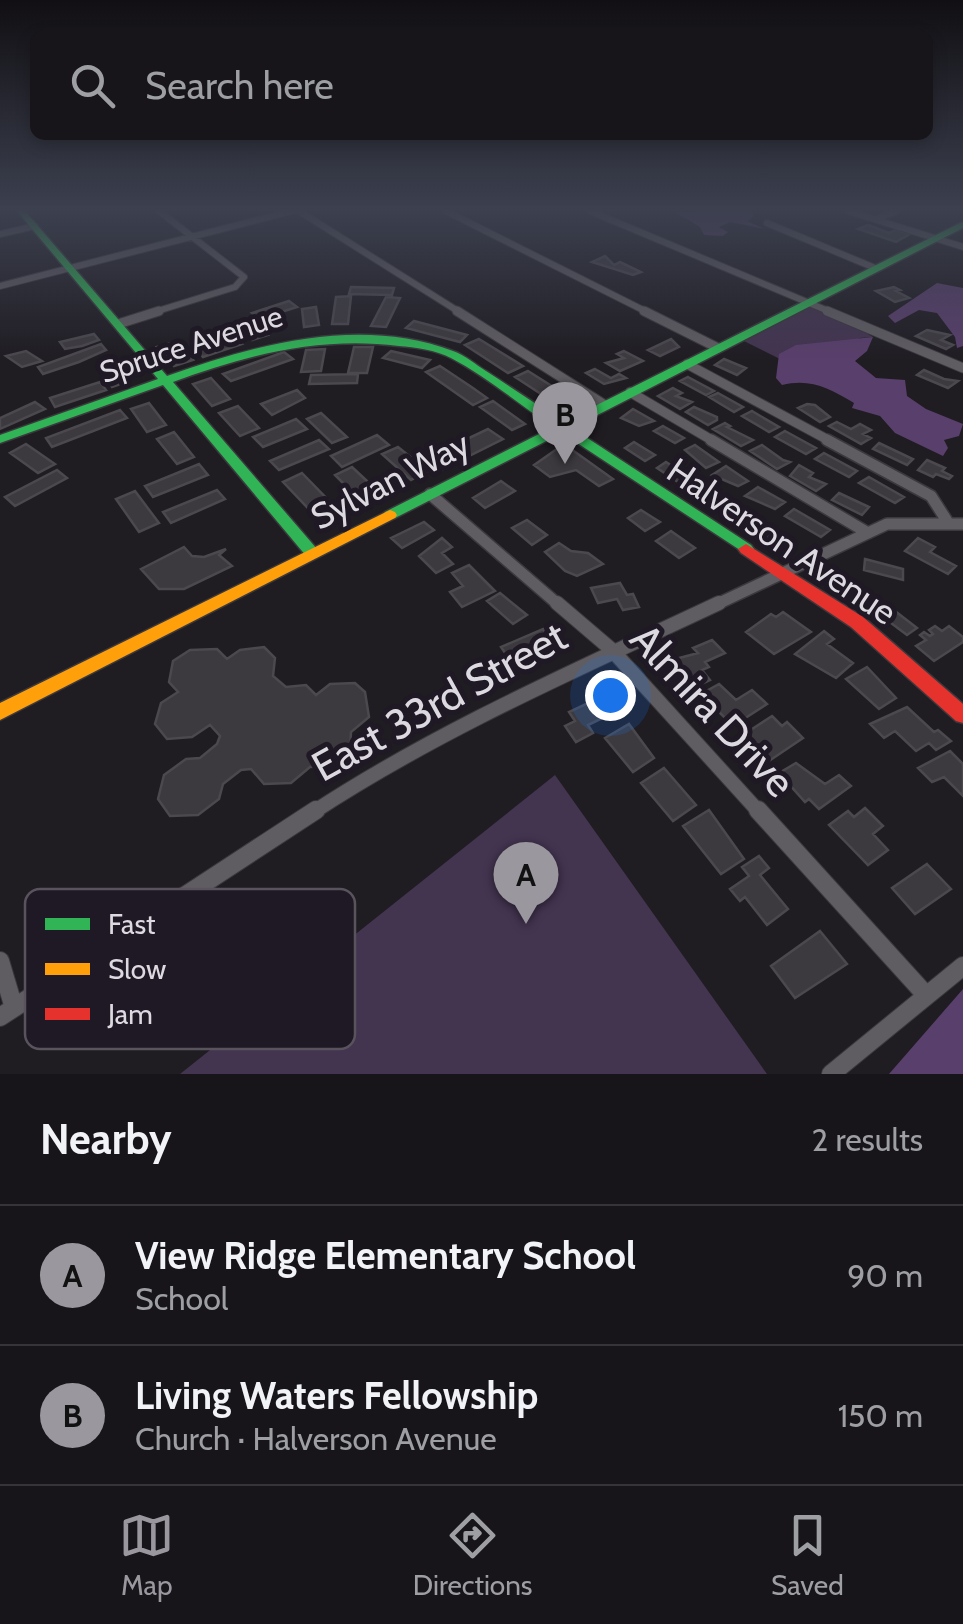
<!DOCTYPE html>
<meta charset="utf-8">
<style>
:root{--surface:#17151a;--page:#201e23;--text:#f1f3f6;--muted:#9e9fa2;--line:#363439;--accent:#9a979e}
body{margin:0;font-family:Cabin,sans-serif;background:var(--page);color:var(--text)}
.you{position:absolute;left:610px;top:695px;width:35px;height:35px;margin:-25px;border:8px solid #fff;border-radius:50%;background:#1a73e8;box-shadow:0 0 0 15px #1a73e833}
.badge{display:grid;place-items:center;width:65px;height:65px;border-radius:50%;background:var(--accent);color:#111;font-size:32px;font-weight:700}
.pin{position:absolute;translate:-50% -82px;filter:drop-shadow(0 2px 5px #0008)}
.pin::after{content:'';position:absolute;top:52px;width:35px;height:30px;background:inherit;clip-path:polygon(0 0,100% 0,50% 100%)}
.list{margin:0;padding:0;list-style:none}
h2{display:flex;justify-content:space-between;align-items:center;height:130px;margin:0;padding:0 40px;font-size:42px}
h2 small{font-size:32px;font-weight:400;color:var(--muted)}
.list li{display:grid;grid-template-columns:65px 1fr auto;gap:30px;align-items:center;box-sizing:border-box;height:140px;padding:0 40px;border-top:2px solid var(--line)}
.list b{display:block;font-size:38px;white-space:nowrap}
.list p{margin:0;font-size:32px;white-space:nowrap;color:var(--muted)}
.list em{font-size:32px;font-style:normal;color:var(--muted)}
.icon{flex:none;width:55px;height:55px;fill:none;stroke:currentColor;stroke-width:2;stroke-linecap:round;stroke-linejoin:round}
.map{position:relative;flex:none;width:963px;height:1074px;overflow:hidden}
.search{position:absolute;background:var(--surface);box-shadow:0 5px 15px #0003;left:30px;right:30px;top:30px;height:110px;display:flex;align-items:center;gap:25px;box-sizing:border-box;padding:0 35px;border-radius:15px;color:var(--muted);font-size:38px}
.sheet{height:410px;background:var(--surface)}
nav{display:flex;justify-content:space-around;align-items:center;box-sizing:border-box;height:140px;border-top:2px solid var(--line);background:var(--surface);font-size:28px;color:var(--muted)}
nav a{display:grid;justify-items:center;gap:5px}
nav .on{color:var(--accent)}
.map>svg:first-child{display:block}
.green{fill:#433450}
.forest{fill:#593f6c}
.building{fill:#3d3a3f;stroke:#4b484e;stroke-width:2.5}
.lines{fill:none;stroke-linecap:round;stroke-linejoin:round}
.street-far4-casing{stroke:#3b393e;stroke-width:8}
.street-far3-casing{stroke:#3b393e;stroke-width:11}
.street-far2-casing{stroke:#3b393e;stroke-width:14}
.street-far1-casing{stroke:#3b393e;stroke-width:16}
.street-casing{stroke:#3b393e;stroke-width:20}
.fast-casing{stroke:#3b393e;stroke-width:3}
.slow-casing{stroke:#3b393e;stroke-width:3}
.jam-casing{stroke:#3b393e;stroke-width:3}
.street-far4{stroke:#605d62;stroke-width:6}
.street-far3{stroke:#605d62;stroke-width:9}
.street-far2{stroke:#605d62;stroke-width:11}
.street-far1{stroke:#605d62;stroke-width:14}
.street{stroke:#605d62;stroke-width:18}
.fast{fill:#30b455;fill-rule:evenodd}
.slow{fill:#ff9f0a;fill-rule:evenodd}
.jam{fill:#e5322d;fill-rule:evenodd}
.labels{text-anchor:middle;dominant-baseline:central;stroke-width:10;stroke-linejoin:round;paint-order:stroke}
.far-street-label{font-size:30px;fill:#ddd9e1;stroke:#1f1925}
.street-label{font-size:35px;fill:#ddd9e1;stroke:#1f1925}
.near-street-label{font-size:42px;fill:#ddd9e1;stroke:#1f1925}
.key{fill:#1f1925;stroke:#58535d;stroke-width:2.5}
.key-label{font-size:28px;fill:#ddd9e1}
</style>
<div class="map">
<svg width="963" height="1074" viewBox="0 0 963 1074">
<rect width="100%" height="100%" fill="#1f1c22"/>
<path class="green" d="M808 302 874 330 868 334 873 337 860 338 804 371 738 338Z
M555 775 767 1074H180Z"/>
<path class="forest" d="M751 211 754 216 747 221 765 229 730 222 719 227 728 232 723 236 704 235 700 227 675 212Z
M937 283 963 288V346L957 348 955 337 937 313 919 310 895 323 888 316Z
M873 337 867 351 855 361 876 378 905 380 907 396 926 409 963 424 959 436 944 440 948 448 943 456 895 433 880 416 852 408 854 403C829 388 810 378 782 385L776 378 779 354 796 345Z
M963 989V1074H889Z"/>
<path class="building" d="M868 225 889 233 896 230 910 234 896 242 858 229Z
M605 256 614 265 620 262 641 272 633 275 592 262Z
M351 287 394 288 392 295 349 294Z
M894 287 900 290 896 291 909 298 895 302 876 291Z
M351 296 348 324H332L336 297Z
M386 297 400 298 386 327 371 326Z
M289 301 297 307 259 319 252 313Z
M316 307 319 325 304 327 302 309Z
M252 318 268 335 252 340 235 323Z
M414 321 467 335 460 342 406 328Z
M927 330 950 335 941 340 953 345 946 349 916 336Z
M94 334 99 340 82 346 65 349 60 342Z
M234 337 242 344 203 357 196 350Z
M479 339 523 366 508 373 465 345Z
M671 339 679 347 660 356 648 350Z
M175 342 193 360 174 366 157 347Z
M101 344 106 350 79 362 43 374 38 367Z
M354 347H373L367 373H348Z
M325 349 321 371 301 372 306 350Z
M26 351 42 361 22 367 6 356Z
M391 351 430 360 422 368 383 358Z
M624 351 643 361 620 371 606 363 624 358 617 354Z
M284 352 293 359 231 381 223 374Z
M724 359 746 368 737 375 715 365Z
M115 361 129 381 112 387 98 366Z
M440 366 473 388 487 398 473 405 426 372Z
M595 369 611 378 619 374 626 378 604 384 586 373Z
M924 370 944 379 958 381 948 388 917 375Z
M528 371 577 402 564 409 515 377Z
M358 374 357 383 309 384 311 375Z
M688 377 714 391 706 395 680 381Z
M211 378 230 399 212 406 193 384Z
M100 382 106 390 55 407 50 398Z
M673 388 682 393 676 396 692 402 680 409 658 396Z
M297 390 305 398 272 415 261 404Z
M718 393 743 407 734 412 709 397Z
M493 401 525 424 512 430 480 407Z
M35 402 45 409 0 429V418Z
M149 403 166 425 147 432 131 409Z
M807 404 815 405 830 417 820 422 798 408Z
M238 406 259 428 240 436 219 413Z
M694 407 717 417V420L708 425 686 412Z
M633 409 654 421 639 426 621 418Z
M120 410 127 418 52 447 46 438Z
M752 411 779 427 769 432 742 416Z
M321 413 347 437 332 443 307 419Z
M296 419 307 429 263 447 253 437Z
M837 422 851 429 860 424 871 430 863 434 871 438 861 444 829 426Z
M725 423 730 426 727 427 753 440 741 446 713 429Z
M663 426 684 438 675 443 654 431Z
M488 429 503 439 443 469 429 457Z
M785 431 816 448 806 454 775 437Z
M174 432 194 457 177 464 157 439Z
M377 435 389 445 342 467 331 456Z
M319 440 329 449 279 470 270 461Z
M634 442 655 455 645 461 625 448Z
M879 443 913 459 907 465 873 449Z
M26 444 55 464 38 473 10 453Z
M564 444 613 479 599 486 576 470 550 477 534 465Z
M695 445 719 462 706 468 685 450Z
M762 445 783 460 790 462 777 469 750 451Z
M398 447 428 471 411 480 382 454Z
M824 453 857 471 849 477 815 459Z
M927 460 945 468 942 471 952 476 949 479 936 474 933 477 918 470Z
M666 462 688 476 678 482 657 468Z
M199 464 208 475 153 497 145 486Z
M799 465 813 473 809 477 826 484 816 491 790 476Z
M726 466 748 481 738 486 712 475Z
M352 467 382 495 364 504 335 475Z
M57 470 67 478 15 506 5 497Z
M302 473 341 513 321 522 283 482Z
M869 477 904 497 895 503 859 483Z
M501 481 515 491 485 508 473 498Z
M698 483 721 497 712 504 689 489Z
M758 487 785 502 775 509 745 496Z
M217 490 225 499 171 523 163 512Z
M135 491 159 523 139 532 116 499Z
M839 493 869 507 862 515 832 500Z
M732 505 746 514 761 520 749 528 723 511Z
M794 509 830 530 821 537 785 516Z
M641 510 652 517 660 522 645 531 628 518Z
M527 520 547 535 532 545 512 528Z
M424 522 434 530 402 548 391 538Z
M767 528 795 544 785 552 757 535Z
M671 531 695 548 679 558 656 541Z
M442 538 452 547 442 553 453 564 436 573 419 556Z
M918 538 935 547 930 552 956 566 948 574 905 551Z
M559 543 571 551 588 553 603 564 577 576 565 571 545 552Z
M184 547 192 556 204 557 226 549 219 555 232 566 184 589H159L141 569Z
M865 559 903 569V580L864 570Z
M469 565 495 591 462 607 450 592 463 586 452 573Z
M843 578 876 600 865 608 832 585Z
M620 583 627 595 633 594 639 607 623 610 617 599 598 603 591 588Z
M500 593 527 615 513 624 487 601Z
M886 604 917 628 907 635 875 611Z
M783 612 811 632 774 654 746 632 771 614 776 617Z
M935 626 942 631 949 626 963 637V642L934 661 916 646 926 640 920 635 924 632 930 636 933 634 929 630Z
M543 629 554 644 512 663 501 647Z
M824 631 834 639 827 644 853 663 836 678 795 654Z
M712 640 725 653 705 662 709 667 702 670 710 680 691 689 668 661 698 653 693 648Z
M264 647 275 658 273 676 286 687 306 685 316 695 330 684 355 683 365 692 369 717 351 732 350 750 332 766 310 767 291 783 264 784 251 769 241 770 223 784 219 799 198 815 170 816 158 799 164 775 186 759 200 758 217 744 220 736 210 725 192 737 167 739 155 724 161 703 178 692 169 682 173 661 190 650 217 649 227 659 240 650Z
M867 667 896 698 879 709 846 679Z
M719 684 736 700 752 690 767 704 733 726 701 694Z
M605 695 617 711 588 725 593 733 576 742 565 726 575 721 569 712Z
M907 707 934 732 938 730 951 741 936 750 929 743 916 751 895 731 884 738 870 724Z
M772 716 782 726 787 722 803 738 769 761 743 735Z
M629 724 654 758 633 772 605 738Z
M950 751 963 764V796L944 777 932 782 918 768Z
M796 763 825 784 839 775 851 786 819 809 809 799 805 802 779 773Z
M664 768 696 805 673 821 641 783Z
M865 808 883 826 873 834 888 850 868 865 829 825 848 811 854 817Z
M709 810 744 859 721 874 683 826Z
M759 856 769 868 760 875 788 909 767 925 745 897 740 901 730 889 749 876 742 867Z
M927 864 951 889 915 914 892 888Z
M820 931 847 964 795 998 771 966Z"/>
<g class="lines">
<defs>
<path id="street-far4" d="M299 211 461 313
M446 211 649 313
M590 211 833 313
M848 211 963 247
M876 219 897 211
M767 223 875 268
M0 234 35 226
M0 286 292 211
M151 313 235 287 244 277 159 211"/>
<path id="street-far3" d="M457 311 605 405
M644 311 718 348
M827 311 963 368
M118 324 159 311
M687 364 832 442
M630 392 715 442"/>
<path id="street-far2" d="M711 440 868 533
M827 440 931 496 947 521
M430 494 560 606
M713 606 887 524H963"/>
<path id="street-far1" d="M557 603 612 650 760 813
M312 813C440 729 581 668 719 603"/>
<path id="street" d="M758 810 925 994
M0 961 14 1008
M0 1017 316 810
M831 1074 963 966"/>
<path id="fast" d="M17 211H25L167 376C257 344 360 316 453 351 465 355 476 365 486 371 512 388 538 405 563 422L960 223 963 222V228L572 428 751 545 754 549 746 554 562 433 395 518H385L383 515 385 512 553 427C520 405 487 377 451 358 436 350 415 347 399 346 319 336 247 355 173 382L317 549 320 553 312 558 307 557 163 385 0 443V435L158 379Z"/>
<path id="slow" d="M390 510 395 512 397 515 395 518 0 720V703Z"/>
<path id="jam" d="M746 544 863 617 963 704V723L956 721 851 627 741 553 738 549Z"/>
</defs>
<use href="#street-far4" class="street-far4-casing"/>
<use href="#street-far3" class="street-far3-casing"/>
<use href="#street-far2" class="street-far2-casing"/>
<use href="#street-far1" class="street-far1-casing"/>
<use href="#street" class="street-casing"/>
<use href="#fast" class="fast-casing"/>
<use href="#slow" class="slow-casing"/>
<use href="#jam" class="jam-casing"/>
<use href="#street-far4" class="street-far4"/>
<use href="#street-far3" class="street-far3"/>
<use href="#street-far2" class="street-far2"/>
<use href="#street-far1" class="street-far1"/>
<use href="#street" class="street"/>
<use href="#fast" class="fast"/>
<use href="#slow" class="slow"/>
<use href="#jam" class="jam"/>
</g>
<linearGradient id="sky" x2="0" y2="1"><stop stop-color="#110f13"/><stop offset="0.58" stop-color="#3c404f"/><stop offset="1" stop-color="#3c404f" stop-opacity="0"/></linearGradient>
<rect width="963" height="361" fill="url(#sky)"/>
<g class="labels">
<g class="far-street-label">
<text transform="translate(191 344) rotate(-18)">Spruce Avenue</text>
</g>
<g class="street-label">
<text transform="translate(390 480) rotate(-27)">Sylvan Way</text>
<text transform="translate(782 541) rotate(34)">Halverson Avenue</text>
</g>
<g class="near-street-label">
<text transform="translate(439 701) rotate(-29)">East 33rd Street</text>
<text transform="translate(713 710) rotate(47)">Almira Drive</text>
</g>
</g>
<rect x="25" y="889" width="330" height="160" rx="15" class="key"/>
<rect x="45" y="918" width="45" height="12" fill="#30b455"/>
<rect x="45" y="963" width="45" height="12" fill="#ff9f0a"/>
<rect x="45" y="1008" width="45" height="12" fill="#e5322d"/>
<g class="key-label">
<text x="108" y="934">Fast</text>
<text x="108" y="979">Slow</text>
<text x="108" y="1024">Jam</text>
</g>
</svg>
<div class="you"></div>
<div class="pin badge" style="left:526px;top:924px">A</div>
<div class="pin badge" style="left:565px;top:464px">B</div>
<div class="search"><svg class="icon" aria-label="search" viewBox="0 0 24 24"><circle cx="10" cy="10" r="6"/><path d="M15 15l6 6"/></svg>Search here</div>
</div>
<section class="sheet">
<h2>Nearby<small>2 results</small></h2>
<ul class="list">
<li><span class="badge">A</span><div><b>View Ridge Elementary School</b><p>School</p></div><em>90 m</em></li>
<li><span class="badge">B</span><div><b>Living Waters Fellowship</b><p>Church · Halverson Avenue</p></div><em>150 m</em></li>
</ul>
</section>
<nav>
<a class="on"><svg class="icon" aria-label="map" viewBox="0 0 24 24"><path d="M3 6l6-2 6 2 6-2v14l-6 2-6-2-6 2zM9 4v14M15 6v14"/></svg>Map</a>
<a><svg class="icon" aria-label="directions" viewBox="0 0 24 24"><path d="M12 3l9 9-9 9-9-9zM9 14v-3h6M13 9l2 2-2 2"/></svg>Directions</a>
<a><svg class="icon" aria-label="saved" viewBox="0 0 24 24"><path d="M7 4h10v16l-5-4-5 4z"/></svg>Saved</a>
</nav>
